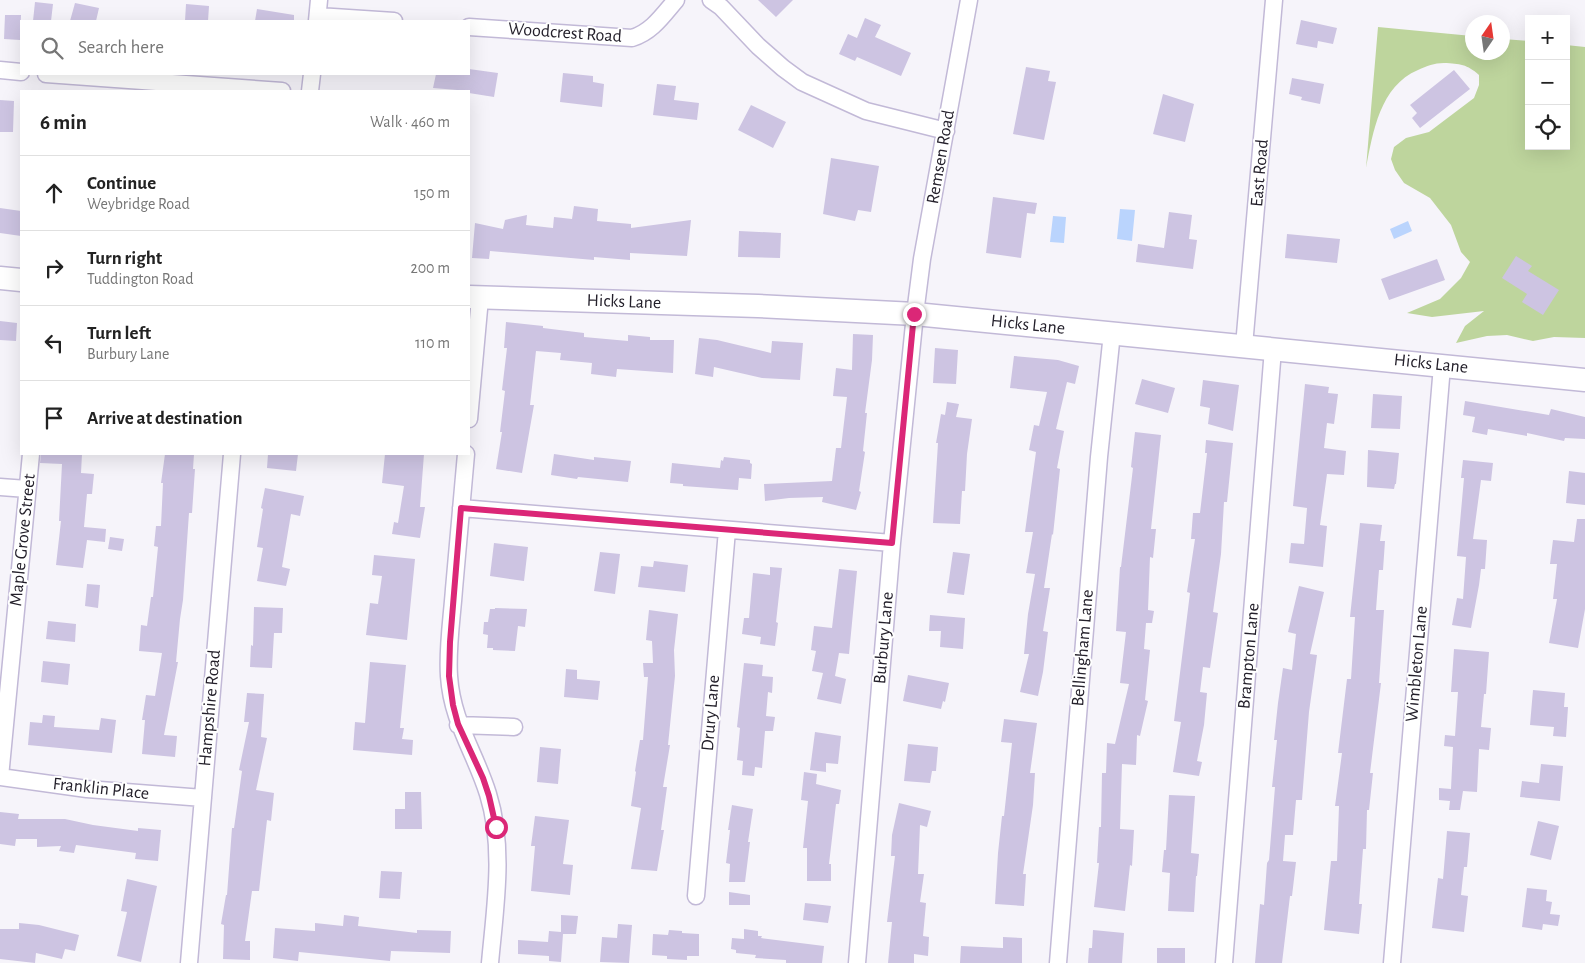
<!DOCTYPE html>
<meta charset="utf-8">
<style>
:root{--surface:#fff;--page:#f6f6f6;--text:#222;--muted:#767676;--line:#e0e0e0}
body{margin:0;font-family:"Alegreya Sans",sans-serif;background:var(--page);color:var(--text)}
.controls{position:absolute;right:15px;top:15px;display:grid;overflow:hidden;border-radius:0px;box-shadow:0 5px 20px #0002}
.controls button{width:45px;height:45px;display:grid;place-items:center;padding:0;border:0;border-bottom:1px solid var(--line);background:var(--surface);color:var(--text);font:25px sans-serif}
.compass{position:absolute;left:1465px;top:15px;width:45px;height:45px;border-radius:50%;background:var(--surface);box-shadow:0 5px 20px #0002;rotate:13deg}
.stop{position:absolute;width:15px;height:15px;margin:-11px;border:4px solid #db2777;border-radius:50%;background:#fff}
.stop.end{background:#db2777;border-color:#fff;box-shadow:0 1px 5px #0008}
.list{margin:0;padding:0;list-style:none}
h2{display:flex;justify-content:space-between;align-items:center;height:65px;margin:0;padding:0 20px;font-size:21px}
h2 small{font-size:16px;font-weight:400;color:var(--muted)}
.list li{display:grid;grid-template-columns:32px 1fr auto;gap:15px;align-items:center;box-sizing:border-box;height:75px;padding:0 20px;border-top:1px solid var(--line)}
.list b{display:block;font-size:19px;white-space:nowrap}
.list p{margin:0;font-size:16px;white-space:nowrap;color:var(--muted)}
.list em{font-size:16px;font-style:normal;color:var(--muted)}
.icon{flex:none;width:28px;height:28px;fill:none;stroke:currentColor;stroke-width:2;stroke-linecap:round;stroke-linejoin:round}
.map{position:relative;flex:none;width:1585px;height:963px;overflow:hidden}
.search{position:absolute;background:var(--surface);box-shadow:0 5px 20px #0002;left:20px;top:20px;width:450px;height:55px;display:flex;align-items:center;gap:12px;box-sizing:border-box;padding:0 18px;border-radius:0px;color:var(--muted);font-size:19px}
.panel{position:absolute;background:var(--surface);box-shadow:0 5px 20px #0002;left:20px;top:90px;width:450px;height:365px;border-radius:0px}
.map>svg:first-child{display:block}
.green{fill:#bed59d}
.water{fill:#bad4fd}
.building{fill:#cdc4e2}
.lines{fill:none;stroke-linecap:round;stroke-linejoin:round}
.minor-casing{stroke:#c2b9d7;stroke-width:19}
.secondary-casing{stroke:#c2b9d7;stroke-width:25}
.minor{stroke:#fff;stroke-width:16}
.secondary{stroke:#fff;stroke-width:22}
.route{stroke:#db2777;stroke-width:6}
.labels{text-anchor:middle;dominant-baseline:central;stroke-width:4;stroke-linejoin:round;paint-order:stroke}
.street-label{font-size:18px;fill:#24202b;stroke:#fff}
</style>
<div class="map">
<svg width="1585" height="963" viewBox="0 0 1585 963">
<rect width="100%" height="100%" fill="#f6f4fa"/>
<path class="green" d="M1378 27 1472 36V52H1502L1503 39 1529 41V146H1566V45L1585 47V338L1554 337 1533 341 1507 335 1487 336 1456 343 1465 326 1484 311 1432 317 1407 313 1440 299 1461 278 1470 262 1461 252 1451 225 1430 198 1404 183 1395 170 1391 159 1394 147 1406 138 1429 132 1474 98 1479 85V75C1467 64 1460 64 1444 63 1434 63 1427 66 1418 70 1380 86 1373 132 1366 168Z"/>
<path class="water" d="M1120 209 1135 210 1132 241 1117 239Z
M1053 216 1066 217 1064 243 1050 242Z
M1408 221 1412 231 1394 239 1390 229Z"/>
<path class="building" d="M758 0H793L776 17Z
M35 2 53 4 51 21H33Z
M75 3 99 8 96 21H70Z
M186 4 209 6 208 21H185Z
M257 9 294 15V21H255Z
M5 15H21L20 40 4 39Z
M865 18 881 25 875 37 911 53 901 76 857 57 855 61 839 54 848 34 857 38Z
M1301 20 1337 28 1333 44 1318 41 1317 48 1296 44Z
M1026 67 1050 71 1048 81 1056 82 1044 140 1013 134Z
M469 69 498 73 494 97 469 93V91L433 88 436 74H469Z
M1454 70 1470 89 1420 128 1412 118 1417 113 1410 105Z
M563 73 593 76V82L604 84 602 107 560 102Z
M1292 78 1324 84 1320 104 1301 100 1302 97 1289 94Z
M657 84 676 86 674 100 699 103 697 120 653 115Z
M1163 94 1194 104 1185 142 1153 134Z
M0 100 14 101 13 132H0Z
M751 105 786 122 773 148 738 130Z
M831 158 879 166 871 212 858 210 855 221 823 214Z
M993 197 1037 203 1035 214 1027 213 1021 258 986 253Z
M574 206 598 209 597 221 631 224V228L691 220 687 256 630 253V260L594 257V260L490 251 489 259 472 258 475 223 503 229 505 220 527 215 526 225 553 228 554 217 572 219Z
M0 208 21 211V236L0 233Z
M1169 212 1192 215 1189 239 1197 240 1193 269 1136 262 1138 244 1164 248Z
M739 231 781 233 780 258 738 257Z
M1287 234 1340 239 1337 263 1285 258Z
M1516 256 1532 266 1528 271 1559 290 1543 315 1522 302 1527 294 1502 278Z
M1437 259 1445 280 1389 300 1381 279Z
M0 321 17 323 16 341 0 340Z
M506 322 543 326V328L584 333V337L628 341V335L650 337V340H674L673 373 617 369 616 377 591 374 592 363 560 360 561 353 536 351 530 405H534L522 473 496 469 502 432H500L505 391 502 390 507 348H504Z
M853 334 873 335 872 360 865 413H867L863 451 865 452 859 491 861 492 856 510 822 502 823 497 789 498 765 501 764 484 832 481 836 448H841L847 397 833 396 836 368 852 370Z
M699 338 717 340 771 353 772 341 803 343 800 380 762 378 714 367 713 377 695 374Z
M935 348 958 350 956 384 933 383Z
M1014 356 1058 360 1079 366 1075 384 1067 382 1056 429 1064 431 1057 468 1060 469 1053 535 1052 534 1044 588H1050L1043 631 1048 632 1043 672 1038 696 1020 692 1029 654H1024L1028 614 1035 574 1026 573 1033 532H1025L1036 452 1029 450 1034 425 1039 426 1047 392 1010 388Z
M1142 379 1175 388 1168 413 1135 404Z
M1203 380 1239 385 1233 431 1208 424 1210 408 1200 406Z
M1305 384 1329 387 1328 393 1338 394 1334 424 1327 423 1324 448 1346 451 1344 475 1327 474 1320 525 1327 526 1323 567 1289 563 1291 543 1304 544 1307 508 1293 506Z
M1373 394 1402 396 1400 429 1371 428Z
M1465 401 1549 415 1551 409 1585 417V439L1565 438 1564 441 1527 433V436L1488 429 1487 435 1472 432 1475 417 1463 415Z
M947 402 959 404 956 417 972 419 967 454 965 491H962L960 524 933 523 938 443H936L941 414 945 415Z
M1135 432 1161 435 1151 529H1156L1153 558 1150 557 1148 610 1154 611 1152 623H1146L1144 649 1150 650 1145 700 1148 701 1140 736 1137 735 1136 765 1122 764 1120 829 1134 830 1132 866 1130 865 1125 911 1094 907 1099 863H1097L1099 827H1101L1102 773H1106L1107 743 1115 744 1129 684 1120 683 1126 632 1116 631 1120 567H1121L1133 468 1131 467Z
M1206 440 1233 443 1227 502H1224L1221 554 1213 612 1218 613 1210 668 1203 667 1200 692 1207 693 1204 725 1197 761 1202 762 1199 776 1173 772 1181 722 1174 721 1190 593 1187 592 1195 539H1191L1193 513H1200L1207 453H1205Z
M1368 450 1399 453 1396 484H1395L1394 489 1367 487Z
M41 454H82L81 473 94 474 92 494H87L84 527 106 529 105 542 87 540 83 568 56 565 61 521H59L62 464 40 463Z
M165 454H194L193 469H195L192 513H189L183 600 180 619 176 662H178L164 735 177 736 175 757 142 754 145 720H142L146 695 155 696 162 653 139 651 141 625 147 626 151 597H153L158 547 154 546 156 526H161L163 483H161Z
M268 454H298L296 471 267 468Z
M385 454H424L420 507H425L420 538 392 534 394 522 398 523 404 486 382 483Z
M554 454 594 460V457L631 461 628 482 578 477 577 479 551 475Z
M724 457 750 460V463L752 464 751 479 739 478 738 490 683 486V484L670 483 672 463 720 468 721 460 723 461Z
M1463 460 1493 463 1491 481 1481 480 1473 539 1487 540 1485 569H1481L1479 585 1471 628 1452 625 1457 598 1463 599 1466 557 1457 556 1464 478H1461Z
M1569 471 1585 473V505L1566 503Z
M265 488 304 496 300 516 291 514 282 567 290 569 286 586 257 581 263 548 257 547 263 509 261 508Z
M1577 519H1585V609L1578 648 1549 643 1557 599H1553L1557 564H1550L1553 540 1574 542Z
M1360 523 1382 525 1380 541H1385L1383 570H1379L1376 610H1384L1379 683H1381L1370 773H1373L1369 810H1367L1366 849H1363L1359 904H1362L1359 934 1324 930 1331 861H1337L1339 806H1335L1342 753H1338L1347 679H1351L1355 617H1350Z
M110 537 124 539 122 551 108 549Z
M494 543 528 547 524 581 490 576Z
M600 552 620 554 615 594 594 591Z
M953 552 970 554 964 595 947 593Z
M374 555 415 559 407 640 366 635 370 603 378 604 382 576 372 575Z
M654 561 688 565 685 592 638 587 641 566 653 567Z
M770 567 782 568 776 622 778 623 775 646 760 644 761 637 742 634 744 618H749L753 573 770 575Z
M839 569 857 571 849 654 839 653 835 676 846 679 841 704 817 699 823 673 812 671 816 651 811 650 814 626 832 628Z
M87 584 100 585 98 608 85 606Z
M1299 586 1324 592 1310 654 1317 655 1309 712 1302 800H1296L1293 835H1285L1283 861 1296 862 1292 896H1290L1282 963H1255L1260 904 1264 905 1267 863 1269 860 1275 787H1272L1277 740H1274L1278 703 1283 668 1292 670 1296 634 1288 632Z
M254 607 283 608 282 633H274L272 668 250 667 251 645 253 646Z
M495 608 527 609 525 627 518 626 515 651 493 650V648H487L488 635 483 634 484 622H488L490 609H495Z
M649 610 678 614 674 650 675 676 668 745H670L663 787H667L661 830H664L657 871 631 869 641 808 631 806 636 772 635 771 640 740H643L648 677H644L643 663H653L652 641 646 640Z
M930 615 965 618 963 649 940 647 941 631H929Z
M48 621 76 624 75 642 46 639Z
M1454 649 1489 652 1486 694H1484L1481 727 1491 728 1489 750 1479 749 1477 792 1463 791 1460 810H1449L1450 801 1439 800V788L1451 789 1453 747 1444 746 1445 735 1455 736 1458 692H1451Z
M43 661 70 664 68 685 41 682Z
M370 662 406 665 400 728H404L402 739 413 740 412 755 353 750 355 722 365 723Z
M744 663 763 665 762 676 773 677 772 693 768 692 766 716 775 717 773 731H765L762 768 755 767 754 776 742 775 743 761 737 760 740 728 737 727Z
M566 669 577 670V679L600 681 598 700 564 697Z
M908 675 949 683 945 702 943 701 941 709 903 701Z
M1533 690 1565 693 1564 707H1568L1566 737 1553 736 1554 727 1530 725Z
M247 693 264 694 261 737 267 738 256 790 274 793 271 821 267 820 259 891H252L245 941H250V960L223 959 224 925 221 924 226 895H227L232 828H234L242 771 239 770 249 722H244Z
M43 715 55 716 54 727 99 730 101 718 116 720 112 753 28 745 30 722 42 723Z
M1004 719 1037 723 1030 773H1035L1033 805 1023 874H1026L1024 906 995 904 998 853 1002 816H1004L1012 743 1001 742Z
M815 732 841 736 838 764 826 763V772L810 770Z
M908 744 938 747 936 771H932L930 783 904 781Z
M540 747 561 749 558 784 537 782Z
M1541 764 1563 766 1560 801 1520 797 1522 781 1539 783Z
M804 772 817 774 816 784 841 790 839 804H836L829 864H831V881H807V848H803L808 801 801 800Z
M405 792H421L422 829H395V809H405Z
M1169 795 1195 796 1191 853 1199 854 1197 876H1196L1194 912 1168 911 1170 873 1162 872 1164 850H1166Z
M899 803 931 811 927 827 920 825 918 874H924L920 902 926 903 923 936 929 937 928 956 914 954V963H888L892 922H887L895 856H891L892 835Z
M732 805 753 809 748 842H750L745 882H729L730 864 726 863 730 830H728Z
M0 812 19 814 18 819H65L93 825 138 831V828L161 830 158 861 135 859 136 853 76 845 74 853 59 851 61 846 37 847V839H16L15 846 0 844Z
M535 816 569 820 563 864 573 865 570 895 531 891 535 846H531Z
M1538 821 1559 826 1551 860 1530 855Z
M1447 831 1470 833 1467 867H1464L1461 895 1468 896 1464 932 1432 928 1438 878 1443 879Z
M381 871 402 872 400 899 379 898Z
M127 879 157 886 141 962 117 956 127 912 121 911Z
M1527 888 1547 890 1546 901 1552 902 1550 914 1560 915 1558 926 1543 924 1542 930 1522 927Z
M729 892 750 895V905H729Z
M805 903 831 906 828 923 803 920Z
M344 915 359 917 358 926 417 933V930L451 931 450 953 391 951 390 961 299 952 298 961 273 958 275 928 315 931V923L343 926Z
M561 915 578 916 576 934H563L561 962 549 961V956L518 954V940L548 942 549 931 561 932Z
M19 923 39 925 79 935 75 951 65 949 62 959 36 953 35 963 0 959V929H19Z
M618 924 632 925 629 963 600 962 602 937 617 938Z
M744 929 758 931V936H762L761 938 824 946 822 963H786V960L755 958 756 955 736 953V950L731 949 732 938 744 939Z
M669 930 682 931V933L699 934V956H687V960L667 959V956L652 955 653 934 668 935Z
M1093 930 1124 933 1122 963H1088L1089 948H1092Z
M1003 937 1022 938V963H960L961 946 1003 948Z
M1157 948H1185V963H1157Z"/>
<g class="lines">
<defs>
<path id="minor" d="M711 0 721 7 758 46 783 68 802 82 866 111 946 131
M318 16 394 21
M317 21 319 0
M469 27 632 38C652 32 663 15 676 0
M0 70 21 72
M46 74 282 91
M310 91 312 74
M1244 346 1274 0
M469 419 480 298
M466 454C462 499 458 544 454 589 452 618 447 648 449 676 452 722 475 752 488 794 505 848 495 907 490 963
M0 487 27 489
M461 508 892 543
M458 725 514 727
M0 777 31 454
M0 777 87 789 203 798
M696 896 727 530
M189 963 232 454
M857 963 892 543 915 314 922 259 969 0
M1058 963 1099 457 1112 333
M1224 963 1273 349
M1392 963 1442 366"/>
<path id="secondary" d="M0 278 21 280
M469 297 758 306 915 314 1585 380"/>
</defs>
<use href="#minor" class="minor-casing"/>
<use href="#secondary" class="secondary-casing"/>
<use href="#minor" class="minor"/>
<use href="#secondary" class="secondary"/>
</g>
<g class="lines">
<path class="route" d="M496 827 489 796 483 778 458 724 453 705 449 676 450 642 461 508 892 543 914 314"/>
</g>
<g class="labels">
<g class="street-label">
<text transform="translate(565 33) rotate(4)">Woodcrest Road</text>
<text transform="translate(941 157) rotate(-80)">Remsen Road</text>
<text transform="translate(1260 173) rotate(-85)">East Road</text>
<text transform="translate(624 302) rotate(2)">Hicks Lane</text>
<text transform="translate(1028 325) rotate(6)">Hicks Lane</text>
<text transform="translate(1431 364) rotate(6)">Hicks Lane</text>
<text transform="translate(23 540) rotate(-84)">Maple Grove Street</text>
<text transform="translate(884 638) rotate(-85)">Burbury Lane</text>
<text transform="translate(1083 648) rotate(-85)">Bellingham Lane</text>
<text transform="translate(1249 656) rotate(-85)">Brampton Lane</text>
<text transform="translate(1417 664) rotate(-85)">Wimbleton Lane</text>
<text transform="translate(210 708) rotate(-85)">Hampshire Road</text>
<text transform="translate(711 713) rotate(-85)">Drury Lane</text>
<text transform="translate(101 789) rotate(6)">Franklin Place</text>
</g>
</g>
</svg>
<div class="controls">
<button>+</button>
<button>−</button>
<button><svg class="icon" aria-label="locate" viewBox="0 0 24 24"><circle cx="12" cy="12" r="6"/><path d="M12 2v4M12 18v4M2 12h4M18 12h4"/></svg></button>
</div>
<svg class="compass" viewBox="-18 -18 36 36"><path d="M0-13l5 13h-10z" fill="#e53935"/><path d="M0 13l5-13h-10z" fill="#767676"/></svg>
<div class="stop" style="left:496px;top:827px"></div>
<div class="stop end" style="left:914px;top:314px"></div>
<div class="search"><svg class="icon" aria-label="search" viewBox="0 0 24 24"><circle cx="10" cy="10" r="6"/><path d="M15 15l6 6"/></svg>Search here</div>
<section class="panel">
<h2>6 min<small>Walk · 460 m</small></h2>
<ul class="list">
<li><svg class="icon" aria-label="ahead" viewBox="0 0 24 24"><path d="M12 20V5M6 11l6-6 6 6"/></svg><div><b>Continue</b><p>Weybridge Road</p></div><em>150 m</em></li>
<li><svg class="icon" aria-label="right" viewBox="0 0 24 24"><path d="M7 20v-9h11M14 6l5 5-5 5"/></svg><div><b>Turn right</b><p>Tuddington Road</p></div><em>200 m</em></li>
<li><svg class="icon" aria-label="left" viewBox="0 0 24 24"><path d="M17 20v-9H6M10 6l-5 5 5 5"/></svg><div><b>Turn left</b><p>Burbury Lane</p></div><em>110 m</em></li>
<li><svg class="icon" aria-label="arrive" viewBox="0 0 24 24"><path d="M6 21V4h12l-3 4 3 4H6"/></svg><div><b>Arrive at destination</b></div></li>
</ul>
</section>
</div>
